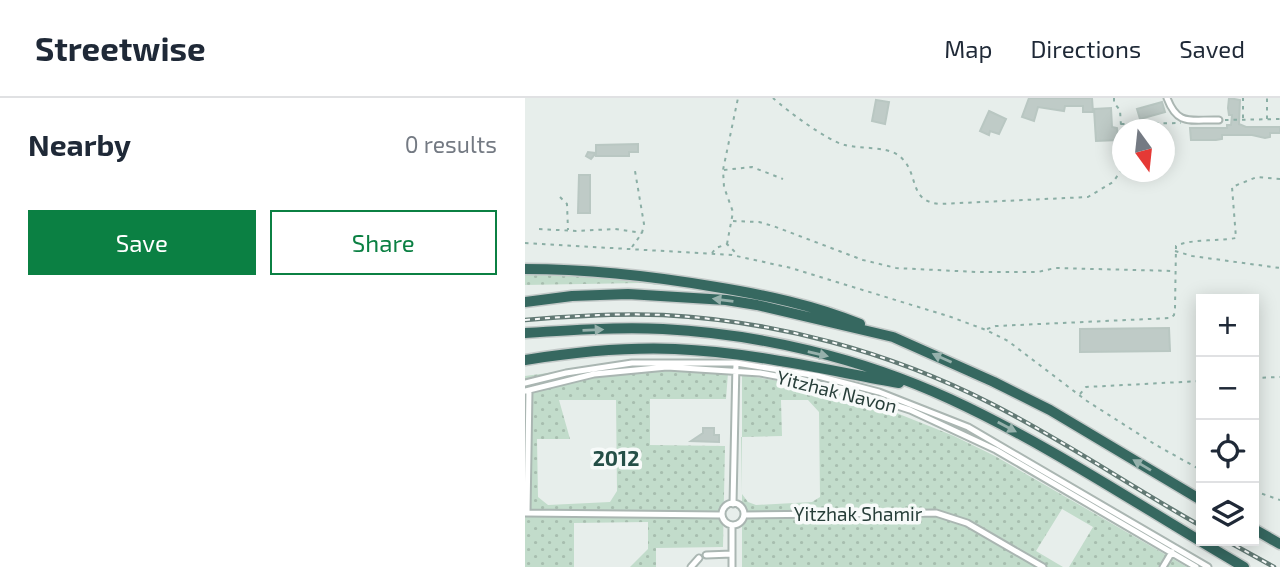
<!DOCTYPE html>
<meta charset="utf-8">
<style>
:root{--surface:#fff;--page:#f6f6f7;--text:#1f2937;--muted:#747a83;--line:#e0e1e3;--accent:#0b8043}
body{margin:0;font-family:"Exo 2",sans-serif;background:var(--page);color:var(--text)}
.controls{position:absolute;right:21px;bottom:21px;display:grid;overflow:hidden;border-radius:0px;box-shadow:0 4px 18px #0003}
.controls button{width:63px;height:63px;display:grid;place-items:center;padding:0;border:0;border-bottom:2px solid var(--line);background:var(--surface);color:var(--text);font:35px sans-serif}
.compass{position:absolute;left:587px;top:21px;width:63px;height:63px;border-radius:50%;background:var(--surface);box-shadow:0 4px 18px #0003;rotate:165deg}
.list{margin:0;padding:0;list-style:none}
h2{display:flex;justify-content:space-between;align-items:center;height:91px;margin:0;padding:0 28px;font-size:30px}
h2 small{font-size:23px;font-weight:400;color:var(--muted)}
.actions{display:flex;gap:14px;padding:21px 28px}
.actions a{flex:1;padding:16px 0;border:2px solid var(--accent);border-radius:0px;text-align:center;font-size:24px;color:var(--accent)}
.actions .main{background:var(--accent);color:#fff}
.icon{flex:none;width:38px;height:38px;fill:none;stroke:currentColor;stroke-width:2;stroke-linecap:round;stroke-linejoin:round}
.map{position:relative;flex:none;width:755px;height:469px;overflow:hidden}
header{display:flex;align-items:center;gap:42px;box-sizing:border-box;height:98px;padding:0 35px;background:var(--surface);border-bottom:2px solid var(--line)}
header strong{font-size:33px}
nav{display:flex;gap:38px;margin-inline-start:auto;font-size:24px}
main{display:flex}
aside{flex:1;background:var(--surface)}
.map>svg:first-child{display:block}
.grass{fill:url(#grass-dots);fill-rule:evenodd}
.building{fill:#bfcbc7;stroke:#b9c7c2;stroke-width:2}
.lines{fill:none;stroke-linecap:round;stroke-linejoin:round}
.street-casing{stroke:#aab6b2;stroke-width:9}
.highway-casing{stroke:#c3c9c8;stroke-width:13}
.path{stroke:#8baea5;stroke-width:2;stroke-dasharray:3.5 5;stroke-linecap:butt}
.street{stroke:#fff;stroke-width:5}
.highway{stroke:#366860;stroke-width:10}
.rail-casing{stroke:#627974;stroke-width:4.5}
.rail{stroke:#f7faf9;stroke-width:2;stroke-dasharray:5;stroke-linecap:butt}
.oneway{fill:#96b1ac}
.labels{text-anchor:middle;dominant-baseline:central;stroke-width:7;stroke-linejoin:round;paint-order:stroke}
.street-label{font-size:19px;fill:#273e39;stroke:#f7faf9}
.neighbourhood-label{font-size:21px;font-weight:bold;fill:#254f47;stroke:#f7faf9}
</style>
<header>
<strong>Streetwise</strong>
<nav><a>Map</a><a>Directions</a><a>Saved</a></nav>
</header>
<main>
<aside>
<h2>Nearby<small>0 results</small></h2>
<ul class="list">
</ul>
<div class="actions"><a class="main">Save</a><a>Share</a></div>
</aside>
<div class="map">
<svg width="755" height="469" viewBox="0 0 755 469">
<defs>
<pattern id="grass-dots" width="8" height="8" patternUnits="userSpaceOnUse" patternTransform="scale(1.75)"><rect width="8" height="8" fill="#c2dccb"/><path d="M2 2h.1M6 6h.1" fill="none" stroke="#a7beaf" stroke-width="1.8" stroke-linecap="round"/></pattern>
</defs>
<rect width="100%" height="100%" fill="#e7eeeb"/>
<path class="grass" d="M0 175 89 178 191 193 116 185 0 187Z
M92 266 203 275 201 301H125V347L200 348 198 449 131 450V469H105L123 451V424L49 425V469H0V278ZM34 302H91L92 393 85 404 23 407 13 399 12 341H45Z
M217 277 309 292 359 310 429 338 470 358 662 469H544L568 429 537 411 511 453 538 469H217ZM256 302H283L294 314 295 399 287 404 231 407 223 404 217 396 216 339 257 338Z"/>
<path class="building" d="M504 0H567L568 14H558V8H540L539 13 513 9 509 23 497 19Z
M704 0 715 2 714 26 721 29H755V35H745V39L740 40 727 37H697V41L691 42H666L665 30H702V27H706L707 17H704L703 10Z
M351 2 364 4 360 26 347 23Z
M637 4 640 14 615 21 612 11Z
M586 10 587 29 592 30 593 42 571 43 569 11Z
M464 13 481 21 474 36 465 33 464 37 455 33Z
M113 46V54H104V58H71V55L66 61 61 58 63 54 71 55V47Z
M54 77H65V115H53Z
M644 230 645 253 555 254V231Z
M178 330H189V337H194V344L166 343 178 335Z"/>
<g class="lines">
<defs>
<path id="street" d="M642 0C653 29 666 21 694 22
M0 285 41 275 107 265H211L293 278 354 294 443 329 683 469
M0 293 69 276 142 269 235 275 320 291 385 312 471 352 671 469
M197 416a11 11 0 1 1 22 0a11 11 0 1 1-22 0Z
M208 406 211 265
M0 415 197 417
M2 415 4 292
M219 417 411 415 442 425 518 469
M181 457 207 456
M166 469 174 460
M207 469V427
M638 469 647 454"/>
<path id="highway" d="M0 171C64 171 127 178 191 189 240 197 288 207 335 226
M0 204 47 198 103 196 201 202 232 207 368 239 469 284 525 312 676 402
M0 235C46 232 92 229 138 231 235 236 336 260 425 301 527 348 622 413 719 469
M0 262C50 254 100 249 150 251 225 254 301 272 374 285
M729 431 755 446"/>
</defs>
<use href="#street" class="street-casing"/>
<use href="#highway" class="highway-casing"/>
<path class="path" d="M248 0C261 12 304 44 320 47 335 51 360 48 373 57 396 74 381 102 414 106L563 99 588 84 598 70
M589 0V5L595 12 598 59
M718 20V0
M742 21V0
M700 22 755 21
M596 26 656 25
M199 72 227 69 258 81
M35 99 42 106 43 132
M208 123 234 124 248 128 338 162 371 170 452 174H513L530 170 650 173
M14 131 51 133 90 131 117 135
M0 145 207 157 266 170 426 219 461 232 483 243 562 303 631 347 676 372
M202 146 208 114 199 89 198 72 213 0
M107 149 117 135 119 126 110 73
M650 153 667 158 755 170
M187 155 191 150 202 146 212 156
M462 231 471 228 646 220 649 217 650 210 651 148C664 141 695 143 711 140L707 89 732 79 755 81
M729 280 755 279
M555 296 561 289 676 283
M729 393 755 402"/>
<use href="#street" class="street"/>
<use href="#highway" class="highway"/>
<defs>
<path id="rail" d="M0 222C46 218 92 215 138 217 251 223 365 254 465 305 538 342 605 388 676 428
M702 443 749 469"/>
</defs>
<use href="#rail" class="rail-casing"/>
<use href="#rail" class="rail"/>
</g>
<defs><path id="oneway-solid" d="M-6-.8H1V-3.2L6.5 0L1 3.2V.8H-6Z" transform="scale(1.75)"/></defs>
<g class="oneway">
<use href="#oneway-solid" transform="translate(198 202) rotate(-173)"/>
<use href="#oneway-solid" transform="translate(68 232) rotate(-2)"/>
<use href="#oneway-solid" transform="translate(293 256) rotate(13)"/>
<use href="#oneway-solid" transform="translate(417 260) rotate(-156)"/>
<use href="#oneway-solid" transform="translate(482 329) rotate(28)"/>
<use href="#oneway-solid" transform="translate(617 367) rotate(-149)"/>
</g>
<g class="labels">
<g class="street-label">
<text transform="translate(312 293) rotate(14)">Yitzhak Navon</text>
<text x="333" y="415">Yitzhak Shamir</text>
</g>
<g class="neighbourhood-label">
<text x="91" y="359">2012</text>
</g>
</g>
</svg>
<div class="controls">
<button>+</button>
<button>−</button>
<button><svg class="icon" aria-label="locate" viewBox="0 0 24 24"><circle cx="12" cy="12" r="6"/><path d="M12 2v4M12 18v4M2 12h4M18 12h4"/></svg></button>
<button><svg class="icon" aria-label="layers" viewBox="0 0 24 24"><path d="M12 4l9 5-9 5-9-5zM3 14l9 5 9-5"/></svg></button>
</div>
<svg class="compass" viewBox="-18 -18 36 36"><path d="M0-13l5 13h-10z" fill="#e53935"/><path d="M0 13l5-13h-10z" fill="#747a83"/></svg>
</div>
</main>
